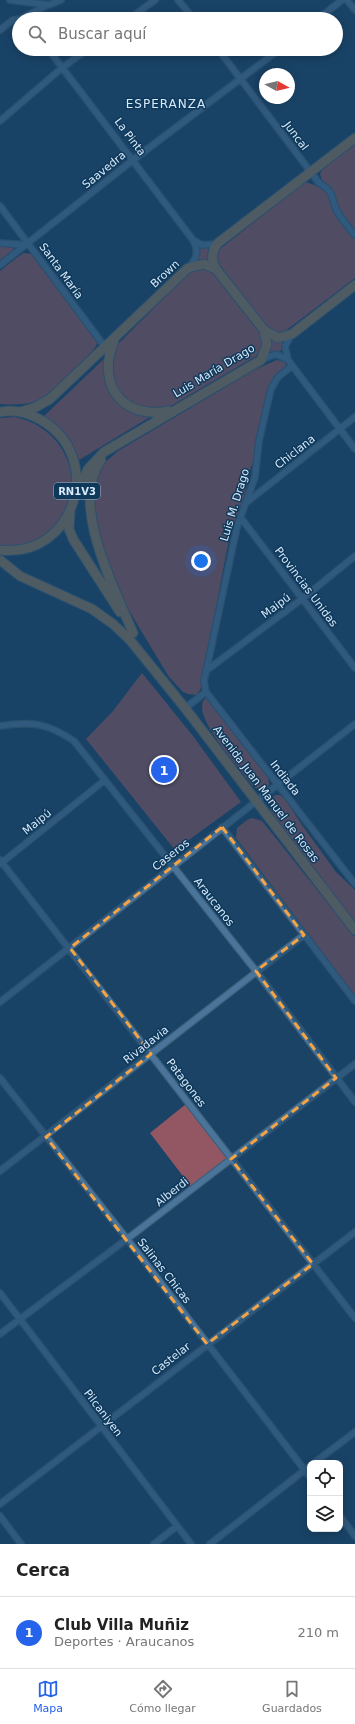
<!DOCTYPE html>
<html lang="es">
<meta charset="utf-8">
<style>
:root{--surface:#fff;--page:#f2f2f2;--text:#222;--muted:#767676;--line:#e0e0e0;--accent:#2563eb}
body{margin:0;font-family:"DejaVu Sans",sans-serif;background:var(--page);color:var(--text)}
.controls{position:absolute;right:12px;bottom:12px;display:grid;overflow:hidden;border-radius:8px;box-shadow:0 2px 10px #0003}
.controls button{width:36px;height:36px;display:grid;place-items:center;padding:0;border:0;border-bottom:1px solid var(--line);background:var(--surface);color:var(--text);font:20px sans-serif}
.compass{position:absolute;left:259px;top:68px;width:36px;height:36px;border-radius:50%;background:var(--surface);box-shadow:0 2px 10px #0003;rotate:98deg}
.you{position:absolute;left:201px;top:561px;width:14px;height:14px;margin:-10px;border:3px solid #fff;border-radius:50%;background:#1a73e8;box-shadow:0 0 0 6px #1a73e833}
.badge{display:grid;place-items:center;width:26px;height:26px;border-radius:50%;background:var(--accent);color:#fff;font-size:13px;font-weight:700}
.pin{position:absolute;translate:-50% -50%;border:2px solid #fff;box-shadow:0 1px 4px #0006}
.list{margin:0;padding:0;list-style:none}
h2{display:flex;justify-content:space-between;align-items:center;height:52px;margin:0;padding:0 16px;font-size:17px}
h2 small{font-size:13px;font-weight:400;color:var(--muted)}
.list li{display:grid;grid-template-columns:26px 1fr auto;gap:12px;align-items:center;box-sizing:border-box;height:72px;padding:0 16px;border-top:1px solid var(--line)}
.list b{display:block;font-size:15px;white-space:nowrap}
.list p{margin:0;font-size:13px;white-space:nowrap;color:var(--muted)}
.list em{font-size:13px;font-style:normal;color:var(--muted)}
.icon{flex:none;width:22px;height:22px;fill:none;stroke:currentColor;stroke-width:2;stroke-linecap:round;stroke-linejoin:round}
.map{position:relative;flex:none;width:355px;height:1544px;overflow:hidden}
.search{position:absolute;background:var(--surface);box-shadow:0 2px 10px #0003;left:12px;right:12px;top:12px;height:44px;display:flex;align-items:center;gap:10px;box-sizing:border-box;padding:0 14px;border-radius:22px;color:var(--muted);font-size:15px}
.sheet{height:124px;background:var(--surface)}
nav{display:flex;justify-content:space-around;align-items:center;box-sizing:border-box;height:56px;border-top:1px solid var(--line);background:var(--surface);font-size:11px;color:var(--muted)}
nav a{display:grid;justify-items:center;gap:2px}
nav .on{color:var(--accent)}
.map>svg:first-child{display:block}
.green{fill:#925763}
.lines{fill:none;stroke-linecap:round;stroke-linejoin:round}
.street-casing{stroke:#3c5f7b;stroke-width:8}
.primary-casing{stroke:#3c5f7b;stroke-width:11}
.street{stroke:#4a749a;stroke-width:5.5}
.primary{stroke:#8e795d;stroke-width:9}
.marked{fill:none;stroke:#f4a444;stroke-width:3;stroke-dasharray:8 5;stroke-linejoin:round}
.labels{text-anchor:middle;dominant-baseline:central;stroke-width:3;stroke-linejoin:round;paint-order:stroke}
.shield{fill:#0e395b;stroke:#9bb4ca;stroke-width:1}
.shield-label{font-size:10px;font-weight:bold;fill:#d7e9fa}
.street-label{font-size:11px;fill:#d7e9fa;stroke:#0e395b}
.neighbourhood-label{font-size:12px;letter-spacing:1px;fill:#d7e9fa;stroke:#0e395b}
</style>
<div class="map">
<svg width="355" height="1544" viewBox="0 0 355 1544">
<rect width="100%" height="100%" fill="#1a4366"/>
<path class="green" d="M355 144V233L342 214 330 187 322 180 320 174 323 168Z
M305 182 324 188 329 192 336 212 355 238V278L284 332 276 334 269 331 219 264 217 257 220 249Z
M0 247H11L14 249 0 261Z
M199 247H212L209 263H197L199 255Z
M23 253 31 254 97 341V344C90 358 51 395 37 401 25 405 12 405 0 404V271Z
M200 269 211 271 216 275 261 333 262 348 256 356 169 407 163 409 136 407 119 393 110 369 117 345 191 271Z
M270 337 285 338 281 351 268 352Z
M105 358 107 386 150 417 79 460 63 431 44 416Z
M277 360 285 362 286 366 277 374 273 382 255 463 251 466 242 506 232 528 226 554 201 688 197 695 188 694 183 692 169 677 122 599 111 576 97 529 93 489 101 466 118 451 256 369Z
M15 417C85 432 93 524 24 544 17 546 8 546 0 546V418Z
M142 673 193 736 241 802 175 850 86 739 113 711Z
M206 698 210 700 268 777 269 784 267 790 256 788 251 784C242 770 187 712 206 698Z
M275 795H280L285 799 302 825 336 872 355 890V922L273 815C269 808 268 801 275 795Z
M252 818 262 821 355 937V996L236 838 237 828 247 820Z
M186 1104 228 1159 192 1188 150 1133Z"/>
<g class="lines">
<defs>
<path id="street" d="M10 0 49 5 61 0
M178 0 194 19
M347 0 355 10
M22 18 48 5
M129 19 155 0
M318 19 342 0
M0 30 13 20 19 19
M48 49 193 240C199 251 197 259 188 268
M218 49 319 183C337 194 329 196 337 211 342 220 349 228 355 235
M0 121 63 67 88 49
M0 206 105 347
M193 240 202 245 217 244
M0 243 27 245
M0 265 133 160 280 49
M292 334 285 346 288 360 355 449
M261 360 276 354 288 360
M292 366 278 377 271 389 259 441 255 477 237 527 204 681 206 692 355 884
M247 502 355 417
M241 518 355 668
M207 670 302 599 355 556
M185 708 206 692
M0 726C32 721 47 723 74 741L256 971 355 1102
M222 827 355 1001
M0 860 355 1318
M0 864 105 780
M0 1002 355 724
M0 1078 127 1239 310 1477
M0 1171 304 935
M0 1293 191 1544
M0 1334 127 1239 355 1064
M314 1463 355 1432
M0 1504 355 1232
M0 1516 21 1544
M340 1516 355 1536
M154 1544 177 1526
M210 1544 310 1466"/>
<path id="primary" d="M355 138 218 243C211 252 211 260 216 269L264 330 278 338 292 334 355 285
M114 341C96 384 122 420 169 411
M0 412C14 409 29 413 41 420 106 457 75 559 0 550
M20 412 36 407 50 399 188 268 204 264 216 269
M101 460C69 504 115 589 133 633
M76 495 88 469 104 452 261 360 267 345 264 330
M70 513 69 529 73 539 120 612
M0 560 20 576 92 609 113 624 130 640 185 708 355 930"/>
</defs>
<use href="#street" class="street-casing"/>
<use href="#primary" class="primary-casing"/>
<use href="#street" class="street"/>
<use href="#primary" class="primary"/>
</g>
<path d="M0 0H355V1544H0ZM222 827 304 935 256 971 336 1078 231 1159 313 1264 207 1344 46 1137 151 1054 70 948Z" fill="#1a4366" fill-opacity=".55" fill-rule="evenodd"/>
<path class="marked" d="M222 827 304 935 256 971 336 1078 231 1159 313 1264 207 1344 46 1137 151 1054 70 948Z"/>
<g class="labels">
<rect class="shield" x="54" y="483" width="46" height="16" rx="3"/>
<g class="shield-label">
<text x="77" y="491">RN1V3</text>
</g>
<g class="street-label">
<text transform="translate(296 136) rotate(53)">Juncal</text>
<text transform="translate(130 137) rotate(53)">La Pinta</text>
<text transform="translate(104 170) rotate(-39)">Saavedra</text>
<text transform="translate(61 271) rotate(54)">Santa María</text>
<text transform="translate(165 274) rotate(-43)">Brown</text>
<text transform="translate(214 371) rotate(-31)">Luis María Drago</text>
<text transform="translate(295 452) rotate(-38)">Chiclana</text>
<text transform="translate(235 505) rotate(-73)">Luis M. Drago</text>
<text transform="translate(306 587) rotate(53)">Provincias Unidas</text>
<text transform="translate(276 606) rotate(-37)">Maipú</text>
<text transform="translate(285 778) rotate(52)">Indiada</text>
<text transform="translate(266 794) rotate(53)">Avenida Juan Manuel de Rosas</text>
<text transform="translate(37 822) rotate(-39)">Maipú</text>
<text transform="translate(171 855) rotate(-38)">Caseros</text>
<text transform="translate(214 902) rotate(52)">Araucanos</text>
<text transform="translate(146 1045) rotate(-38)">Rivadavia</text>
<text transform="translate(186 1083) rotate(53)">Patagones</text>
<text transform="translate(172 1192) rotate(-38)">Alberdi</text>
<text transform="translate(164 1271) rotate(52)">Salinas Chicas</text>
<text transform="translate(171 1359) rotate(-38)">Castelar</text>
<text transform="translate(103 1413) rotate(53)">Pilcaniyen</text>
</g>
<g class="neighbourhood-label">
<text x="166" y="104">ESPERANZA</text>
</g>
</g>
</svg>
<div class="controls">
<button><svg class="icon" aria-label="locate" viewBox="0 0 24 24"><circle cx="12" cy="12" r="6"/><path d="M12 2v4M12 18v4M2 12h4M18 12h4"/></svg></button>
<button><svg class="icon" aria-label="layers" viewBox="0 0 24 24"><path d="M12 4l9 5-9 5-9-5zM3 14l9 5 9-5"/></svg></button>
</div>
<svg class="compass" viewBox="-18 -18 36 36"><path d="M0-13l5 13h-10z" fill="#e53935"/><path d="M0 13l5-13h-10z" fill="#767676"/></svg>
<div class="you"></div>
<div class="pin badge" style="left:164px;top:770px">1</div>
<div class="search"><svg class="icon" aria-label="search" viewBox="0 0 24 24"><circle cx="10" cy="10" r="6"/><path d="M15 15l6 6"/></svg>Buscar aquí</div>
</div>
<section class="sheet">
<h2>Cerca<small></small></h2>
<ul class="list">
<li><span class="badge">1</span><div><b>Club Villa Muñiz</b><p>Deportes · Araucanos</p></div><em>210 m</em></li>
</ul>
</section>
<nav>
<a class="on"><svg class="icon" aria-label="map" viewBox="0 0 24 24"><path d="M3 6l6-2 6 2 6-2v14l-6 2-6-2-6 2zM9 4v14M15 6v14"/></svg>Mapa</a>
<a><svg class="icon" aria-label="directions" viewBox="0 0 24 24"><path d="M12 3l9 9-9 9-9-9zM9 14v-3h6M13 9l2 2-2 2"/></svg>Cómo llegar</a>
<a><svg class="icon" aria-label="saved" viewBox="0 0 24 24"><path d="M7 4h10v16l-5-4-5 4z"/></svg>Guardados</a>
</nav>
